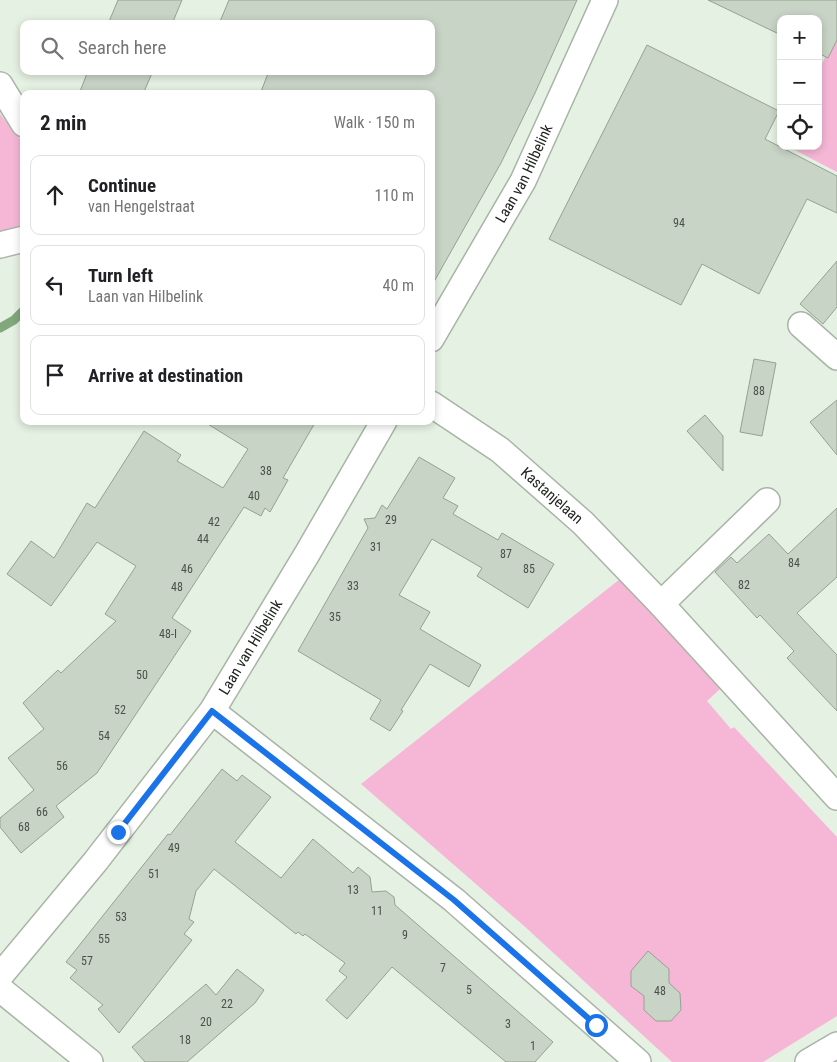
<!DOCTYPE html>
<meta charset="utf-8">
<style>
:root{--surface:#fff;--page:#f6f6f6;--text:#202124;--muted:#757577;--line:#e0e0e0}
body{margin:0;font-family:"Roboto Condensed",sans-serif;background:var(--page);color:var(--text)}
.controls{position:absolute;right:15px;top:15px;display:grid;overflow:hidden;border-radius:10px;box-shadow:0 2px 8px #0003}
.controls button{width:45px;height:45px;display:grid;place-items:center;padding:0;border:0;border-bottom:1px solid var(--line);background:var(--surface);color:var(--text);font:25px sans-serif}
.stop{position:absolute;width:15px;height:15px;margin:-11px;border:4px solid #1a73e8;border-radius:50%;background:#fff}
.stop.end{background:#1a73e8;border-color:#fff;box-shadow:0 1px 5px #0008}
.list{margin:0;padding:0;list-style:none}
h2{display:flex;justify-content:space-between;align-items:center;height:65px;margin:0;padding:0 20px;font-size:21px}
h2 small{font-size:16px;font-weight:400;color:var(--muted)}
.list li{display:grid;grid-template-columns:32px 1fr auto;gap:15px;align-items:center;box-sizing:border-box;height:80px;margin:0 10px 10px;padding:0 10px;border:1px solid var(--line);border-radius:10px}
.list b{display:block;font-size:19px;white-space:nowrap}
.list p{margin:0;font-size:16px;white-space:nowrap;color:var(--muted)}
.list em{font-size:16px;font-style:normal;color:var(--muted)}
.icon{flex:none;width:28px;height:28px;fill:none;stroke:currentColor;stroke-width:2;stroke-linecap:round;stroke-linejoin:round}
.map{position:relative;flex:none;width:837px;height:1062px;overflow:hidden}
.search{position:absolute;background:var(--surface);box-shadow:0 2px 8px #0003;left:20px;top:20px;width:415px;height:55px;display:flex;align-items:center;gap:12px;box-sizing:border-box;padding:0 18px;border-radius:10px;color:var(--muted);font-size:19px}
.panel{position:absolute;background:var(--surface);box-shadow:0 2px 8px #0003;left:20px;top:90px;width:415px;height:335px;border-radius:10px}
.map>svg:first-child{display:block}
.green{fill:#f6b7d7}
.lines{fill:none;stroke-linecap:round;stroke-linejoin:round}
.stream{stroke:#82a77c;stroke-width:9}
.building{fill:#c8d4c6;stroke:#96a194}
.street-casing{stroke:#a8b4a6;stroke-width:28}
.street{stroke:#fff;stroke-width:25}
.route{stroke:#1a73e8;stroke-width:6}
.labels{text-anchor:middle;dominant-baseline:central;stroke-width:4;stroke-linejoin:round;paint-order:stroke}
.number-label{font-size:12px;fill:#4b514a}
.street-label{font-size:15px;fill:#212520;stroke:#f2fff0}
</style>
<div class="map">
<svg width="837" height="1062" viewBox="0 0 837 1062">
<rect width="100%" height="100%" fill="#e5f1e3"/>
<path class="green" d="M837 34V172L787 146H818V71Z
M0 114 24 144V232L0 260Z
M620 579 720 689 707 701 731 729 734 727 837 837V1016L763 1062H672L523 925 361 784Z"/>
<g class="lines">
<path class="stream" d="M0 328 14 320 24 310"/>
</g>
<path class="building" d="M118 0H182L172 24H108Z
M229 0H577L535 93 501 163 431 287V94H260L269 71H431V24H219Z
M708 0H837V40L828 58 818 53V19H781V35Z
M647 45 779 111 765 139 837 176V213L807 199 759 294 702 264 681 305 549 239Z
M88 71H153L143 94H79Z
M837 261V307L823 324 800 304Z
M754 359 776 363 762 436 740 432Z
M837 400V455L810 422Z
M705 415 723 436V471L687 431Z
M203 421H316L283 478 288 480 270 512 265 508 261 516 244 507 172 618 191 631 97 773 56 806 64 817 21 853 0 827V818L34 790 8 758 44 729 23 703 58 670 61 673 116 621 105 614 136 566 97 542 51 606 7 574 31 541 54 558 87 503 95 508 144 431 181 455 177 461 223 488 248 449Z
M419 457 455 478 443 498 458 506 453 514 498 540 502 533 554 564 528 608 477 576 482 568 432 539 399 595 430 612 420 629 481 665 469 687 430 664 401 710 403 711 390 731 370 719 381 700 298 651 368 528 364 519 375 518 382 505 387 509Z
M837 508V577L797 613 837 655V711L787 658 794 651 760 615 757 618 715 572 731 557 737 563 769 534 788 554Z
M222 769 237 781 242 775 271 797 235 842 281 878 313 839 353 873 358 867 370 877 372 892 386 891 394 897 395 905 553 1042 535 1062H506L392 967 347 1019 326 1000 347 977 339 971 345 963 305 934 303 936 298 932 296 934 214 869 196 891 189 919 194 922 184 934 192 940 119 1033 98 1009 103 1005 70 978 77 970 66 962 168 834 170 835Z
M648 951 669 969V983L680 993 681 1010 671 1021H656L644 1010V996L631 986V971Z
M237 969 264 990 255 1003 187 1062H145L132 1047 206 984 216 995Z"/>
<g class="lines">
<defs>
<g id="street">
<path d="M0 85 24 124"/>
<path d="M0 245 24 239"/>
<path d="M801 325 837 357"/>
<path id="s1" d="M431 339 523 181 605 0"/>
<path id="s2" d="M431 404 500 450 583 523 661 604 837 797"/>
<path d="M661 604 767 501"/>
<path d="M212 711 454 900 638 1062"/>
<path id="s3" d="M0 976 95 862 212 711 307 554 384 421"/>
<path d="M0 989 90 1062"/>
<path d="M808 1062 837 1045"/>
</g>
</defs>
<use href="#street" class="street-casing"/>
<use href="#street" class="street"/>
</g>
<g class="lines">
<path class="route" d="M118 832 212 711 454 900 596 1025"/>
</g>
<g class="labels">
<g class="number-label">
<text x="679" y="223">94</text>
<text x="759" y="391">88</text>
<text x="266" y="471">38</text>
<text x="254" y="496">40</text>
<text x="391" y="520">29</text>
<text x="214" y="522">42</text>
<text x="203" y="539">44</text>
<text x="376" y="547">31</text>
<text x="506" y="554">87</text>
<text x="794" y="563">84</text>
<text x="187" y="569">46</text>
<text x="529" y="569">85</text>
<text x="744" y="585">82</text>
<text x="353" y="586">33</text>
<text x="177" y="587">48</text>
<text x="335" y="617">35</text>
<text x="168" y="634">48-I</text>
<text x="142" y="675">50</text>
<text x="120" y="710">52</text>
<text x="104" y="736">54</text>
<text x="62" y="766">56</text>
<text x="42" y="812">66</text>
<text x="24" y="827">68</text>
<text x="174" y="848">49</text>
<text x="154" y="874">51</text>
<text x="353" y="890">13</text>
<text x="377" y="911">11</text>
<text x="121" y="917">53</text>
<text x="405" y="935">9</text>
<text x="104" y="939">55</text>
<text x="87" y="961">57</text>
<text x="443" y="968">7</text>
<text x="469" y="990">5</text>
<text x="660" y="991">48</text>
<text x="227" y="1004">22</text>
<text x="206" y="1022">20</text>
<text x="508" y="1024">3</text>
<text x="185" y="1040">18</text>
<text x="533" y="1046">1</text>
</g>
<g class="street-label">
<text stroke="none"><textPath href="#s1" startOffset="190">Laan van Hilbelink</textPath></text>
<text stroke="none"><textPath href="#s2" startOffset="152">Kastanjelaan</textPath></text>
<text stroke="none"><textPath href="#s3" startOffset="414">Laan van Hilbelink</textPath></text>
</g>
</g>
</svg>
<div class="controls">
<button>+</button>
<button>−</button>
<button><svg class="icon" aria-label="locate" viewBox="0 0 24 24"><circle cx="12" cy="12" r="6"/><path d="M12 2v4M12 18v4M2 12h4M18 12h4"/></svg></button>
</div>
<div class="stop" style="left:596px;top:1025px"></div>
<div class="stop end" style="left:118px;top:832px"></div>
<div class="search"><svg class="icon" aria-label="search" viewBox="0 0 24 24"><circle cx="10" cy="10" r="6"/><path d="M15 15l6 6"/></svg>Search here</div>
<section class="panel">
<h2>2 min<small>Walk · 150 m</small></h2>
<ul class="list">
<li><svg class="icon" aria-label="ahead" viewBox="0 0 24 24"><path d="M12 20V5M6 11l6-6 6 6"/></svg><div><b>Continue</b><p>van Hengelstraat</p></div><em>110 m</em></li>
<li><svg class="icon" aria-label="left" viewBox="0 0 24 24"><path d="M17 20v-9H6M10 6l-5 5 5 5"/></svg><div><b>Turn left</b><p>Laan van Hilbelink</p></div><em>40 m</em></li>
<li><svg class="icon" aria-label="arrive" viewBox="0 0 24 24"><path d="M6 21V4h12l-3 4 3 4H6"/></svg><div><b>Arrive at destination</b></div></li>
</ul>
</section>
</div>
